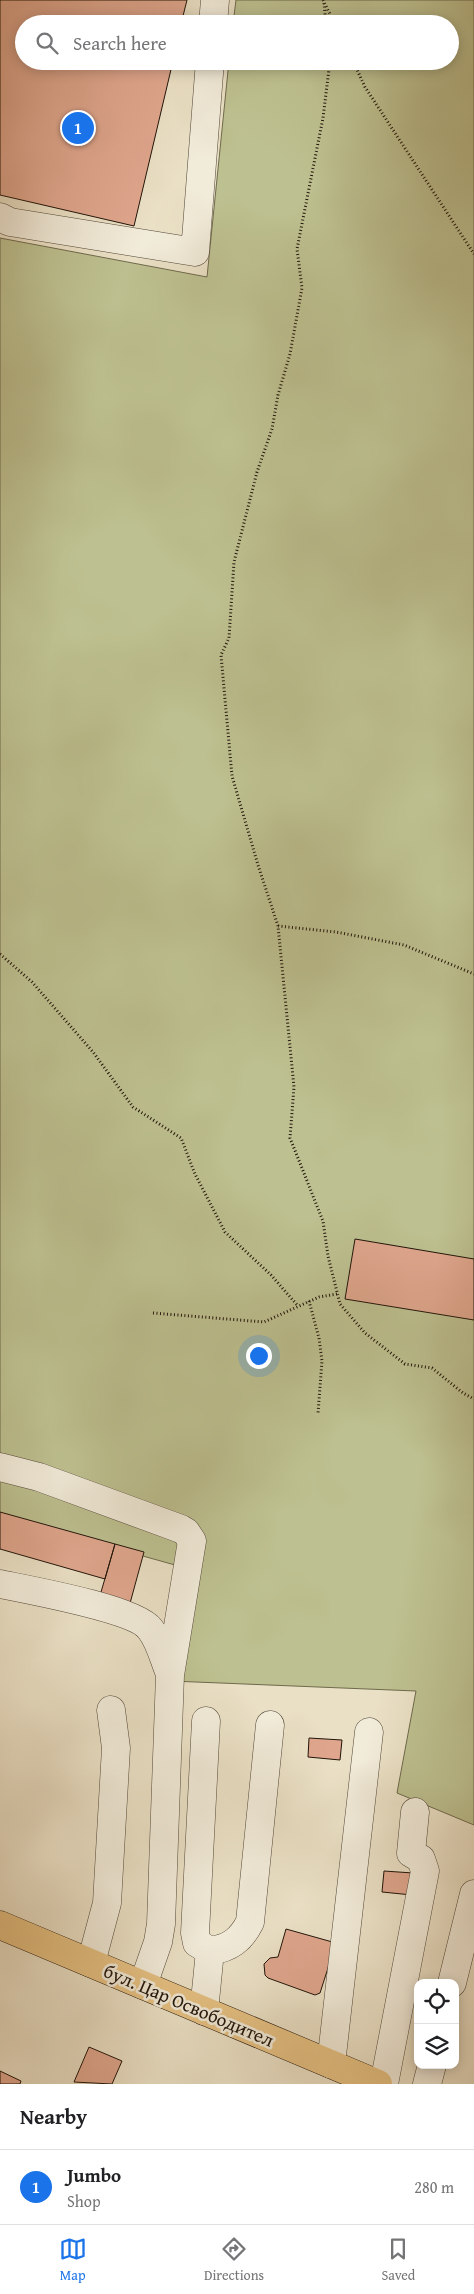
<!DOCTYPE html>
<meta charset="utf-8">
<style>
:root{--surface:#fff;--page:#f6f6f6;--text:#202124;--muted:#757577;--line:#e0e0e0;--accent:#1a73e8}
body{margin:0;font-family:"Gentium Book Plus",serif;background:var(--page);color:var(--text)}
.controls{position:absolute;right:15px;bottom:15px;display:grid;overflow:hidden;border-radius:10px;box-shadow:0 2px 12px #0003}
.controls button{width:45px;height:45px;display:grid;place-items:center;padding:0;border:0;border-bottom:1px solid var(--line);background:var(--surface);color:var(--text);font:25px sans-serif}
.you{position:absolute;left:258px;top:1355px;width:18px;height:18px;margin:-12px;border:4px solid #fff;border-radius:50%;background:#1a73e8;box-shadow:0 0 0 8px #1a73e833}
.badge{display:grid;place-items:center;width:32px;height:32px;border-radius:50%;background:var(--accent);color:#fff;font-size:16px;font-weight:700}
.pin{position:absolute;translate:-50% -50%;border:2px solid #fff;box-shadow:0 1px 5px #0006}
.list{margin:0;padding:0;list-style:none}
h2{display:flex;justify-content:space-between;align-items:center;height:65px;margin:0;padding:0 20px;font-size:21px}
h2 small{font-size:16px;font-weight:400;color:var(--muted)}
.list li{display:grid;grid-template-columns:32px 1fr auto;gap:15px;align-items:center;box-sizing:border-box;height:75px;padding:0 20px;border-top:1px solid var(--line)}
.list b{display:block;font-size:19px;white-space:nowrap}
.list p{margin:0;font-size:16px;white-space:nowrap;color:var(--muted)}
.list em{font-size:16px;font-style:normal;color:var(--muted)}
.icon{flex:none;width:28px;height:28px;fill:none;stroke:currentColor;stroke-width:2;stroke-linecap:round;stroke-linejoin:round}
.map{position:relative;flex:none;width:474px;height:2084px;overflow:hidden}
.search{position:absolute;background:var(--surface);box-shadow:0 2px 12px #0003;left:15px;right:15px;top:15px;height:55px;display:flex;align-items:center;gap:12px;box-sizing:border-box;padding:0 18px;border-radius:28px;color:var(--muted);font-size:19px}
.sheet{height:140px;background:var(--surface)}
nav{display:flex;justify-content:space-around;align-items:center;box-sizing:border-box;height:70px;border-top:1px solid var(--line);background:var(--surface);font-size:14px;color:var(--muted)}
nav a{display:grid;justify-items:center;gap:2px}
nav .on{color:var(--accent)}
.map>svg:first-child{display:block}
.green{fill:#bdc090;stroke:#6f6a4d}
.building{fill:#dfa68d;stroke:#21140a}
.lines{fill:none;stroke-linecap:round;stroke-linejoin:round}
.minor-casing{stroke:#534739;stroke-width:29}
.major-casing{stroke:#21140a;stroke-width:29}
.path{stroke:#21140a;stroke-width:3;stroke-dasharray:1 2.5;stroke-linecap:butt}
.minor{stroke:#f1ebd9;stroke-width:28}
.major{stroke:#e5c082;stroke-width:28}
.labels{text-anchor:middle;dominant-baseline:central;stroke-width:5;stroke-linejoin:round;paint-order:stroke}
.street-label{font-size:19px;fill:#21140a;stroke:#f1ebd9}
</style>
<div class="map">
<svg width="474" height="2084" viewBox="0 0 474 2084">
<rect width="100%" height="100%" fill="#eae0c5"/>
<filter id="stains"><feTurbulence type="fractalNoise" baseFrequency=".004" numOctaves="4"/><feColorMatrix values="0 0 0 0 .2 0 0 0 0 .09 0 0 0 0 .02 0 0 0 .5 -.17"/></filter>
<radialGradient id="worn" r=".72"><stop offset=".6" stop-color="#630" stop-opacity="0"/><stop offset="1" stop-color="#630" stop-opacity=".3"/></radialGradient>
<path class="green" d="M236 0H474V1825L397 1793 416 1691 171 1681 175 1565 0 1516V238L207 277 229 61H450V24H233Z"/>
<path class="building" d="M0 0H187L181 24H24V61H173L134 226 0 195Z
M355 1239 474 1259V1320L345 1299Z
M0 1512 115 1544 105 1579 0 1549Z
M115 1544 144 1552 129 1607 99 1599Z
M309 1738 342 1740 340 1760 308 1757Z
M384 1871 413 1873 412 1895 382 1892Z
M286 1929 336 1943 320 1993 315 1995 268 1978 265 1975 264 1964 270 1958 278 1957Z
M89 2047 122 2061 112 2084 74 2082Z
M0 2071 21 2081 20 2084H0Z"/>
<g class="lines">
<defs>
<path id="minor" d="M213 24 215 0
M0 217 10 222 195 252 210 61
M0 1467 39 1477 181 1529 186 1532 192 1541 170 1675 161 1924 158 1942 143 1985
M0 1584C29 1590 135 1609 150 1629 160 1641 164 1660 170 1674
M210 1951C230 1948 241 1940 250 1922L270 1725
M91 1963 107 1903 116 1748 111 1710
M452 1983 474 1894
M204 2011 210 1951 197 1943 195 1933 206 1721
M331 2064 369 1732
M384 2084 425 1871 421 1859 411 1853 415 1812
M427 2084 432 2065"/>
<path id="major" d="M0 1925 378 2084"/>
</defs>
<use href="#minor" class="minor-casing"/>
<use href="#major" class="major-casing"/>
<path class="path" d="M323 0 335 24
M324 3 326 24
M330 61 323 118 297 249 302 288 290 354 278 395 272 429 257 472 234 562 229 638 221 655 232 776 258 865 278 926 294 1087 290 1138 323 1221 328 1256 340 1304 365 1333 405 1364 432 1368 463 1393 474 1399
M353 61 365 87 474 254
M278 926 336 932 404 945 474 974
M0 954 32 982 93 1052 133 1107 181 1138 195 1174 225 1232 271 1275 298 1306
M309 1301 319 1338 322 1361 318 1413
M153 1313 264 1322 319 1297 337 1294"/>
<use href="#minor" class="minor"/>
<use href="#major" class="major"/>
</g>
<g class="labels">
<g class="street-label">
<text transform="translate(189 2005) rotate(23)">бул. Цар Освободител</text>
</g>
</g>
<rect width="100%" height="100%" filter="url(#stains)"/>
<rect width="100%" height="100%" fill="url(#worn)"/>
</svg>
<div class="controls">
<button><svg class="icon" aria-label="locate" viewBox="0 0 24 24"><circle cx="12" cy="12" r="6"/><path d="M12 2v4M12 18v4M2 12h4M18 12h4"/></svg></button>
<button><svg class="icon" aria-label="layers" viewBox="0 0 24 24"><path d="M12 4l9 5-9 5-9-5zM3 14l9 5 9-5"/></svg></button>
</div>
<div class="you"></div>
<div class="pin badge" style="left:78px;top:128px">1</div>
<div class="search"><svg class="icon" aria-label="search" viewBox="0 0 24 24"><circle cx="10" cy="10" r="6"/><path d="M15 15l6 6"/></svg>Search here</div>
</div>
<section class="sheet">
<h2>Nearby<small></small></h2>
<ul class="list">
<li><span class="badge">1</span><div><b>Jumbo</b><p>Shop</p></div><em>280 m</em></li>
</ul>
</section>
<nav>
<a class="on"><svg class="icon" aria-label="map" viewBox="0 0 24 24"><path d="M3 6l6-2 6 2 6-2v14l-6 2-6-2-6 2zM9 4v14M15 6v14"/></svg>Map</a>
<a><svg class="icon" aria-label="directions" viewBox="0 0 24 24"><path d="M12 3l9 9-9 9-9-9zM9 14v-3h6M13 9l2 2-2 2"/></svg>Directions</a>
<a><svg class="icon" aria-label="saved" viewBox="0 0 24 24"><path d="M7 4h10v16l-5-4-5 4z"/></svg>Saved</a>
</nav>
